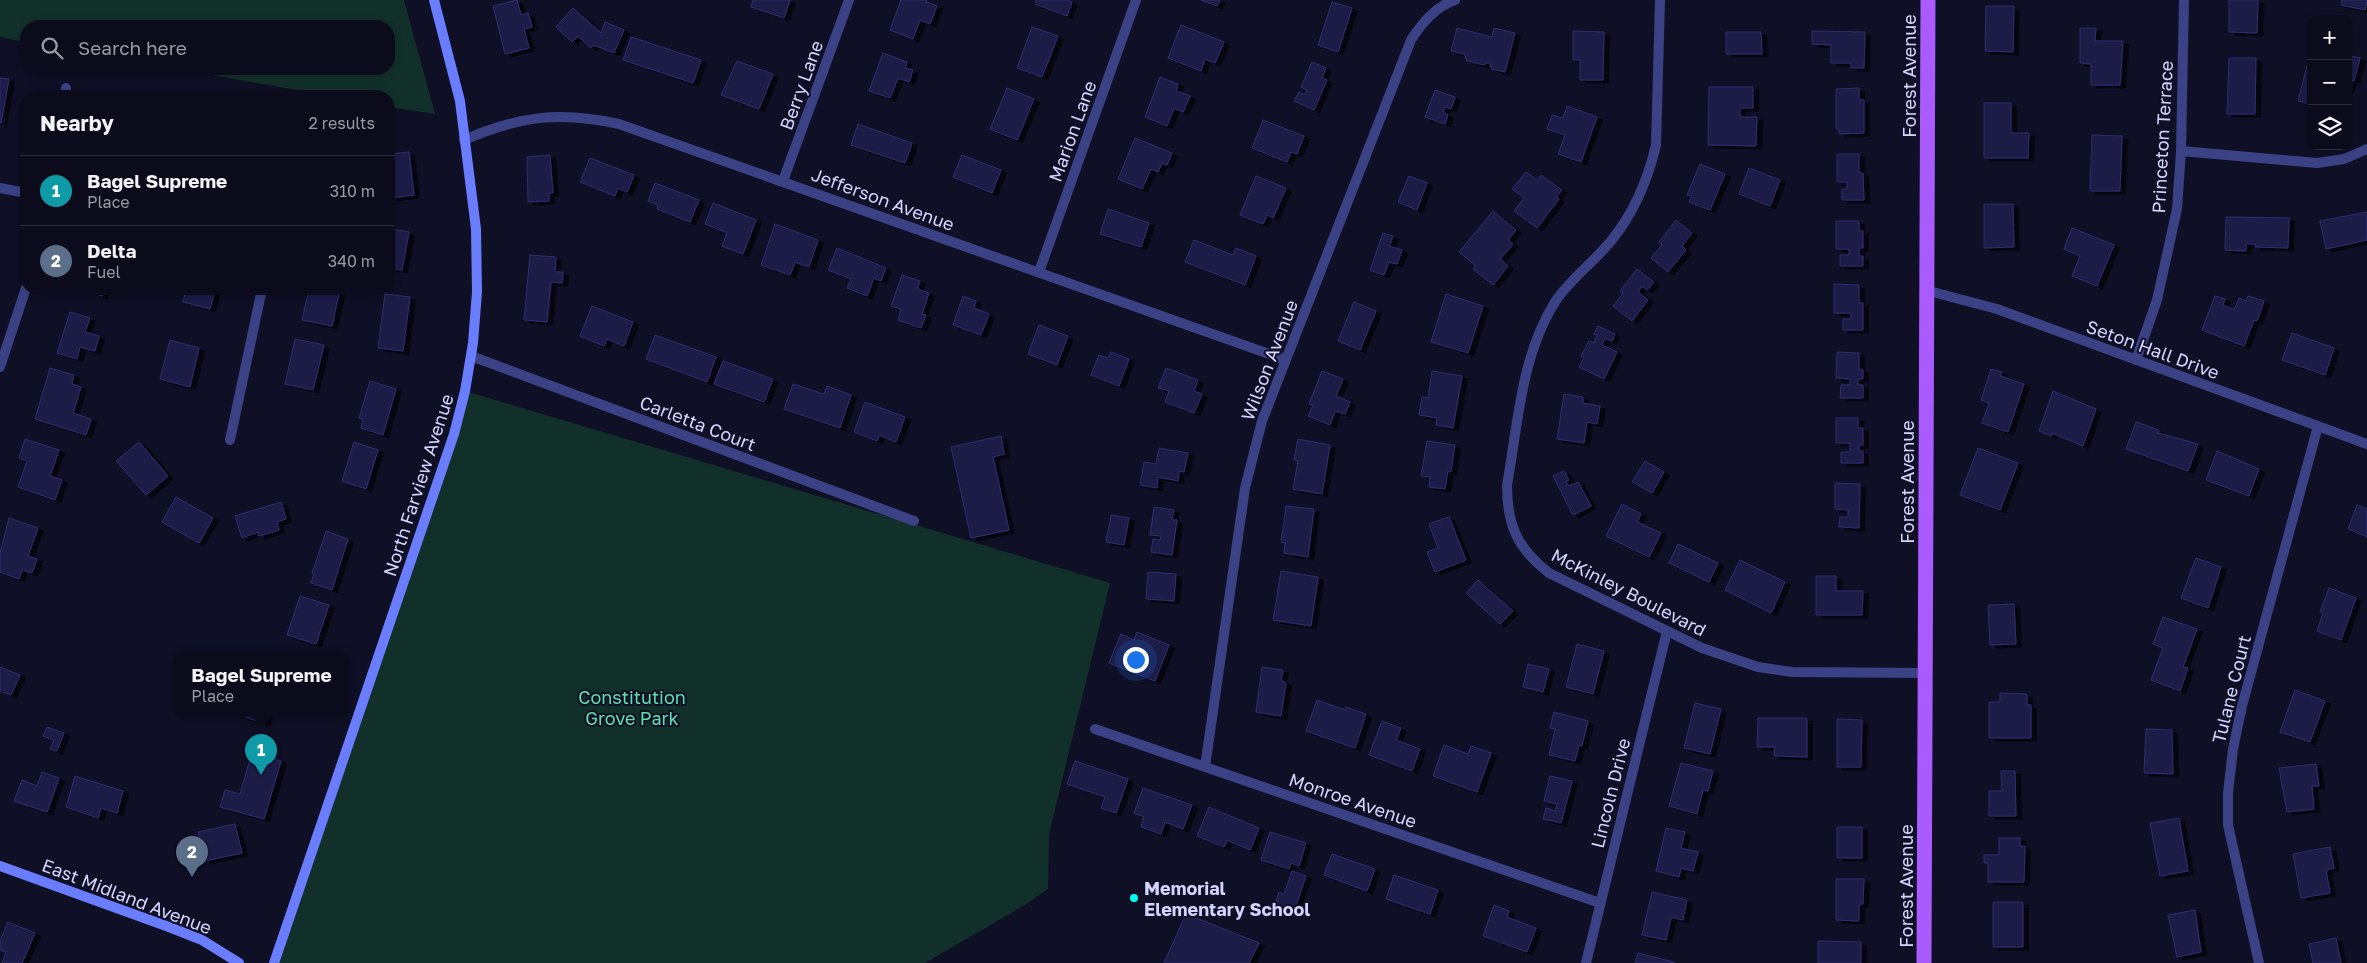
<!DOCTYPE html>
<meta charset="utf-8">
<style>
:root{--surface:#0b0b1c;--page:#191929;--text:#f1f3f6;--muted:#9a9ba3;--line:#2b2b3b;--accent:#1a73e8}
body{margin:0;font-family:"Golos Text",sans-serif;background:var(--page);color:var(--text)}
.controls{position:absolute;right:15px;top:15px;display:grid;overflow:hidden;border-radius:10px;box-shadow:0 2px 8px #0003}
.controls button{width:45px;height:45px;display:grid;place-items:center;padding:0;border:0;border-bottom:1px solid var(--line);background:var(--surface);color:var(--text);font:25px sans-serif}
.you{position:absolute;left:1135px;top:659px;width:18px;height:18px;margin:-12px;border:4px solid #fff;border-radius:50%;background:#1a73e8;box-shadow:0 0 0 8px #1a73e833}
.badge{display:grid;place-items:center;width:32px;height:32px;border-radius:50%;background:var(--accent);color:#fff;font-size:16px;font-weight:700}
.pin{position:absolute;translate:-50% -41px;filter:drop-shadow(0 1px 2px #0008)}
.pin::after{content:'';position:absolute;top:26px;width:18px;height:15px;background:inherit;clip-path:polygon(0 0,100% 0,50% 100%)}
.popup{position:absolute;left:174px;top:652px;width:175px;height:65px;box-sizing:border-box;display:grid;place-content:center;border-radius:10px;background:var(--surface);filter:drop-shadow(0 1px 4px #0005);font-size:16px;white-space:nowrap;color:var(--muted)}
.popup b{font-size:19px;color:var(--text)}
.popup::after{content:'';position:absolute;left:50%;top:100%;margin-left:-10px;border:10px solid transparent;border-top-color:var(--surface)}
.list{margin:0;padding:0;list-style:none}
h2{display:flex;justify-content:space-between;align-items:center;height:65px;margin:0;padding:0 20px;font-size:21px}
h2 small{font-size:16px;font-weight:400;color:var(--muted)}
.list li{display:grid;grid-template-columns:32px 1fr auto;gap:15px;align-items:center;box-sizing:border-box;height:70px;padding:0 20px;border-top:1px solid var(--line)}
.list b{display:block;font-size:19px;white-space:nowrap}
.list p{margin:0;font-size:16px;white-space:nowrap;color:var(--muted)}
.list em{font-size:16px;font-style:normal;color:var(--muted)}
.icon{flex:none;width:28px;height:28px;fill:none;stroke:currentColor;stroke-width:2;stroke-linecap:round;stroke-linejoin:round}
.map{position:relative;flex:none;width:2367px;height:963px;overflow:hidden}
.search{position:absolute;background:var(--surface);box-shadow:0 2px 8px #0003;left:20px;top:20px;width:375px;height:55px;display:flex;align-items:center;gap:12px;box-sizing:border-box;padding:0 18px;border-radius:20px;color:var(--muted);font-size:19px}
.panel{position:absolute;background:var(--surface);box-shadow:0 2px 8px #0003;left:20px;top:90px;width:375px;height:205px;border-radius:20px}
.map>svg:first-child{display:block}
.green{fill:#12302a}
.building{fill:#1d1b47;stroke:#312d73;filter:url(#shadow)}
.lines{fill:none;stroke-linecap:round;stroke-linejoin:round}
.street{stroke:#3a4285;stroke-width:10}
.secondary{stroke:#6b7dff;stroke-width:10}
.primary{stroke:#aa5bff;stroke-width:15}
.poi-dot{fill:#00fff3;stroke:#0f0f26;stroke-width:2}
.labels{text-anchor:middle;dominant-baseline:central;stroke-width:4;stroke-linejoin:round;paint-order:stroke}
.street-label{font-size:18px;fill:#d4d5ff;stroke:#0f0f26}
.park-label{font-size:18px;fill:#5fe0ad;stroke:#0f0f26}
.poi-label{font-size:18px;font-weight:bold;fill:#d4d5ff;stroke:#0f0f26;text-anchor:start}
</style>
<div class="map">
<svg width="2367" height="963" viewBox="0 0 2367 963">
<defs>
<filter id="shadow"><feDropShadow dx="5.5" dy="3" stdDeviation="0" flood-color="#0009"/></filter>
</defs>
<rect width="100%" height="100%" fill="#0f0f26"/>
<path class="green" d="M0 0H404L435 114 389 107V96H331L177 69H389V26H26V42L0 37Z
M465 391 1110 583 1049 834 1048 889 1023 906 925 963H274Z"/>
<path class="building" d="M517 0 521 15 528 13 532 27 524 29 529 48 505 54 493 6Z
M753 0H790L784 18 751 7Z
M901 0H927L926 2 937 6 930 24 920 20 913 39 890 30Z
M1036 0H1067L1072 2 1067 16 1035 4Z
M1201 0H1220L1217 6Z
M2229 0H2258L2257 33 2229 32Z
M2342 0H2367L2365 10 2341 5Z
M1332 2 1352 8 1338 52 1318 45Z
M1986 6H2014L2013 52 1985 51Z
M573 8 601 33 605 22 624 30 614 53 594 45 591 48 578 36 572 42 556 27Z
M1181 25 1224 42 1215 63 1205 59 1201 71 1168 58Z
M1032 27 1058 36 1042 77 1017 68Z
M1457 28 1492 37 1494 28 1515 33 1505 72 1492 69 1489 62 1484 65 1467 61 1464 54 1451 51Z
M2080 28H2096L2095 41H2123L2120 85H2091V64L2080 63Z
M1573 31 1604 32 1603 80H1580V60H1573Z
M1812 31 1865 32 1864 68H1851V63H1831V45L1812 44Z
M1726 32H1761L1762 54H1726Z
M631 37 701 60 693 83 623 60Z
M883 53 907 62 905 68 913 70 909 82 898 78 890 98 869 91Z
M2310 54H2311V104L2298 101Z
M2348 55 2360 58 2354 81 2351 80 2348 90Z
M2229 58H2256L2255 114H2227Z
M737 61 773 74 759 109 721 95Z
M1312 62 1326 68 1322 78 1327 80 1314 110 1294 101 1299 92 1305 95 1307 90 1301 87Z
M1160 77 1178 84 1176 91 1190 96 1183 112 1174 108 1167 126 1145 117Z
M0 78 9 79 1 123H0Z
M1709 87H1753V108H1740V117H1757L1756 146 1708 145Z
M1007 88 1034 99 1017 140 990 129Z
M1859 88V100H1864V133L1839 134V129H1836V89Z
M1435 90 1455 97 1451 109 1445 107 1443 113 1448 115 1445 124 1425 117Z
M1984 103H2011V133H2029L2028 158H1984Z
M1567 106 1597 117 1581 162 1558 154 1565 135 1547 129 1552 115 1563 118Z
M1263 120 1304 136 1297 154 1291 152 1287 162 1252 148Z
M858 124 912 143 905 163 851 145Z
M2092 135 2122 136 2120 191H2090Z
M1135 138 1172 153 1167 165 1162 163 1158 172 1151 169 1142 189 1118 179Z
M409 152 414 195 391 198 389 154Z
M1837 154H1859V173H1863L1864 200H1842V189H1847V182H1837Z
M550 155 553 193H549V201L528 202 527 157Z
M962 155 1001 170 992 193 953 177Z
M590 158 634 175 627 192 618 188 615 196 580 182Z
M1700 164 1725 174 1710 210 1689 202 1692 196 1687 195Z
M1749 168 1780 180 1770 206 1739 194Z
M1526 172 1537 180 1541 175 1562 190 1556 197 1559 199 1537 228 1514 211 1524 198 1512 189Z
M1256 176 1286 188 1273 218 1267 215 1263 224 1240 215Z
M1409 176 1427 183 1417 210 1398 202Z
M655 183 699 200 690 222 657 209 658 205 648 201Z
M713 203 756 220 743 254 722 246 727 233 705 224Z
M1984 204H2013L2014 247 1984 248Z
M1108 209 1149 223 1141 247 1100 234Z
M1493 211 1516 230 1508 240 1513 244 1500 259 1508 266 1493 285 1473 269 1476 266 1459 252Z
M2367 212V240L2326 249 2320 221Z
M2226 217 2289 218 2288 248 2255 247V244H2246V251L2225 250Z
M1676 220 1692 233 1682 246 1686 250 1668 272 1651 258 1662 245 1659 242Z
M1836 221H1859V231H1863V248H1859V256H1863V266H1840V255H1849V249H1836Z
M775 224 818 240 809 267 795 262 790 275 761 265Z
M2072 228 2114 245 2097 286 2072 276 2080 256 2064 249Z
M392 229 409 232 402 270 389 268V248Z
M1383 233 1393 236 1389 246 1402 250 1397 264 1389 262 1384 275 1370 270Z
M1194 240 1233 255 1236 248 1256 256 1245 285 1185 262Z
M837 248 886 268 881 281 874 278 867 296 847 288 851 279 828 270Z
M530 255 556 257 555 272H563L562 283 551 282 547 322 524 320Z
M1637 269 1654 282 1647 290 1642 286 1638 292 1648 300 1632 321 1613 306 1623 293 1620 291Z
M902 275 920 281 917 289 929 293 922 314 926 315 921 328 898 320 901 309 891 306Z
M1834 284 1859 285V303H1863V330H1843V319H1851V313H1834Z
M83 289H105L102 296Z
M186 289H215L210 309 183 302Z
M309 289H340L332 326 302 320Z
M385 294 410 297 403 351 378 348Z
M1446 294 1483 306 1468 353 1431 342Z
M963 296 976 301 974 308 989 314 981 335 953 325Z
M2215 296 2225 299 2223 305 2234 310 2239 298 2246 301 2248 296 2264 301 2257 321 2254 320 2244 346 2202 330Z
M1354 302 1376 311 1360 350 1338 341Z
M592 306 633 322 624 346 607 339 604 346 580 336Z
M70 312 90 318 85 332 99 336 95 351 80 347 77 359 57 353Z
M1039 325 1068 336 1057 365 1028 354Z
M1598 326 1615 334 1612 341 1605 338 1602 345 1617 352 1604 379 1579 367 1584 358 1581 356 1589 341 1594 343 1597 335 1594 334Z
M2292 333 2334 348 2325 375 2282 360Z
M655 335 716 357 707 382 646 359Z
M295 339 324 345 313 390 285 384Z
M170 340 199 348 190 387 160 379Z
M1111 352 1129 359 1119 386 1091 375 1099 355 1108 358Z
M1837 352 1859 353V370H1863V379H1858V385H1863V398H1840L1841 385H1850V379L1836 378Z
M723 361 773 379 764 402 714 384Z
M50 368 74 375 72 384 81 387 73 413 91 419 86 435 35 419Z
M1166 368 1198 380 1194 391 1202 394 1194 413 1165 402 1169 391 1158 388Z
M1991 369 2002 372 2000 376 2024 384 2008 432 1982 423 1989 403 1981 400Z
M1322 371 1343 379 1336 396 1350 402 1345 414 1335 411 1330 425 1308 416 1313 405 1309 404Z
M1432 371 1462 376 1453 428 1436 425 1437 418 1419 415 1422 397 1428 398Z
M370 381 396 389 383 435 361 428 363 419 359 418Z
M793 384 824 394 827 386 851 395 840 428 784 409Z
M2053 391 2096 409 2083 446 2052 433 2051 436 2039 431Z
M1564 394 1583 397V403L1600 406 1597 424 1587 422 1584 443 1557 439Z
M865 402 905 417 896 442 879 435 877 441 854 432Z
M1836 418H1858V428H1863V445H1859V451H1863V463H1841V452H1850V443H1836Z
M2136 422 2159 430 2158 433 2198 444 2188 471 2126 449Z
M1001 436 1004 454 993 457 1009 530 971 538 951 447Z
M25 439 59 450 50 476 62 480 55 500 18 487 27 461 19 458Z
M1298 439 1330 445 1322 494 1293 489 1298 461 1294 460Z
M1427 441 1455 445 1451 472 1448 471 1445 489 1429 487 1430 477 1421 476Z
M139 442 168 476 146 495 116 461Z
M354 442 378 450 366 489 342 481Z
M1159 448 1188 453 1184 472 1179 471 1178 481 1158 477 1157 488 1140 485 1144 462 1156 464Z
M1978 448 2018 463 2000 510 1960 495Z
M2217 451 2259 469 2249 496 2206 480Z
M1645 461 1664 472 1652 493 1632 482Z
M1564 471 1569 480 1566 482 1569 486 1578 482 1591 506 1573 515 1553 476Z
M1835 483 1860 484 1859 528 1839 527 1840 517H1848V510L1835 509Z
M176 497 213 518 199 543 162 522Z
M281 502 286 519 277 522 279 530 259 536 258 532 242 538 235 516Z
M1622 504 1641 514 1637 522 1661 533 1649 557 1606 536Z
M2357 505 2367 509V537L2348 529Z
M1286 506 1314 509 1308 557 1284 553 1285 543 1281 542Z
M1154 507 1174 510 1172 520H1177L1172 555 1151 552 1153 539 1160 540 1161 536 1150 535Z
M1111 515 1129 518 1124 545 1106 542Z
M1449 517 1466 560 1435 572 1427 552 1438 548 1429 524Z
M9 518 38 528 28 556 37 559 32 573 22 570 19 579 0 572V553Z
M326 531 348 539 332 590 311 583 314 574 312 573Z
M1678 544 1718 563 1709 582 1669 563Z
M2196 558 2221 567 2208 608 2181 598Z
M1740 560 1785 582 1771 613 1725 590Z
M1281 571 1318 577 1311 626 1273 620Z
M1148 572 1176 574 1174 601 1146 599Z
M1816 576H1836V591H1863L1862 615H1816Z
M1478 580 1513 611 1500 624 1466 593Z
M2329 588 2356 598 2341 640 2317 631 2323 613 2320 612Z
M300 596 329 605 316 644 287 635Z
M2014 604 2016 644 1990 645 1988 605Z
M2163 617 2197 629 2183 667 2188 668 2180 691 2151 680 2163 648 2153 644Z
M1137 632 1169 645 1155 681 1109 663 1121 634 1134 640Z
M1577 644 1604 651 1593 694 1566 687Z
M1528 664 1549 669 1543 692 1523 687Z
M0 667 20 675 11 695 0 691Z
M1262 667 1283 670 1281 680 1286 683 1281 716 1256 712Z
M2295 690 2325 701 2310 742 2280 732Z
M2000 693 2027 694V705H2031V738H1989V702H2000Z
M1317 700 1345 710 1346 707 1366 714 1355 748 1306 731Z
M1695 703 1721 709 1710 754 1684 748Z
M1554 712 1588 721 1582 746 1579 745 1575 761 1549 755 1555 729 1550 728Z
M235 714H267L264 723Z
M1758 718H1807V757L1774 756 1775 747H1757Z
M1837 719 1862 720 1861 767H1837Z
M1382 721 1401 728 1396 740 1420 749 1412 771 1369 755Z
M47 727 64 733 57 751 50 749 54 740 43 736Z
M2146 729 2172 730 2173 774 2144 773Z
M1444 745 1468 754 1471 746 1491 753 1477 792 1433 776Z
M252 752 281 761 264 819 220 807 225 790 240 794Z
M1075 761 1128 779 1116 813 1101 808 1105 797 1067 784Z
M1681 763 1713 771 1708 791 1703 790 1697 814 1669 806Z
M2316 764 2319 786H2312L2314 809 2287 812 2279 768Z
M2001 771H2015L2016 816H1989V791H2002Z
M42 772 59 778 47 812 14 801 22 780 37 786Z
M75 776 123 791 117 813 101 808 98 818 66 807Z
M1550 776 1572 781 1561 823 1543 819 1546 808 1555 811 1557 804 1544 801Z
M1143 788 1192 805 1183 829 1165 822 1161 834 1141 827 1144 817 1134 813Z
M1209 807 1259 828 1250 850 1227 840 1224 847 1197 836Z
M2179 818 2188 871 2160 876 2150 823Z
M235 824 242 853 205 861 198 832Z
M1837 827H1862V858H1837Z
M1666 828 1685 832 1681 848 1698 852 1693 871 1681 868 1679 877 1656 871Z
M1270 832 1306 843 1299 866 1291 863 1289 869 1261 860Z
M1999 838H2020V846H2025L2024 882H1988V863H1984V855H1999Z
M2330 847 2334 868 2326 870 2330 893 2301 898 2293 854Z
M1332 854 1375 869 1367 891 1324 875Z
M1292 871 1306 876 1293 914 1274 907 1279 892 1284 894Z
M1394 875 1438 890 1430 914 1386 899Z
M1836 879H1864L1863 904H1859V921L1836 920Z
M1652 892 1687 900 1683 920 1671 917 1666 940 1642 935Z
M1993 902H2023V947H1993Z
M1494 905 1509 911 1507 917 1536 928 1527 952 1483 936Z
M2195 910 2201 952 2177 957 2168 915Z
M1186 914 1259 943 1249 963H1164Z
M8 922 35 933 22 963H2L6 952 0 950V941Z
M2336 938 2341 963H2313L2309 944Z
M1818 941 1861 942V963H1818Z
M1638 953 1674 962V963H1635Z"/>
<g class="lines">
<path class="street" d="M1660 0 1656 145C1648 179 1634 213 1611 241 1594 262 1570 279 1555 302 1521 356 1518 424 1507 485 1507 525 1517 548 1549 573L1702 648 1758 667 1792 672 1926 673
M65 96 66 88
M464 140C520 116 558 111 619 124L1286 360
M2181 151 2317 163 2344 159 2367 149
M783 181 849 0
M0 188 26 193
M1039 272 1136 0
M1925 290 1997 309 2367 444
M471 356 914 521
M2136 360 2157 300 2177 209 2181 151 2184 0
M0 367 26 288
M230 440 262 289
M1095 729 1600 903
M1205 767 1245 488 1262 421 1411 40C1422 23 1435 7 1455 0
M1586 963 1667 631
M2259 963 2228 825V793L2233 749 2242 706 2318 426"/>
<path class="secondary" d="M0 866 169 927 202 940 239 963
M274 963 454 434 465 391 473 343 477 292 476 229 460 101 434 0"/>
<path class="primary" d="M1924 963 1928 0"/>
</g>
<circle class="poi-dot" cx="1134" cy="898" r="5"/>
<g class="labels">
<g class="street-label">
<text transform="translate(1909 76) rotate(-90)">Forest Avenue</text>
<text transform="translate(801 85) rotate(-70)">Berry Lane</text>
<text transform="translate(1072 131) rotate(-70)">Marion Lane</text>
<text transform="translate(2162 137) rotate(-87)">Princeton Terrace</text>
<text transform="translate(883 199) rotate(20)">Jefferson Avenue</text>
<text transform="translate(2153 349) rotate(20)">Seton Hall Drive</text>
<text transform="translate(1269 360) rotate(-69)">Wilson Avenue</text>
<text transform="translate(698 423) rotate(21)">Carletta Court</text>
<text transform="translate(1907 482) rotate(-90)">Forest Avenue</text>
<text transform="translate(418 485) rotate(-72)">North Farview Avenue</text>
<text transform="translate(1629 592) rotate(27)">McKinley Boulevard</text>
<text transform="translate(2231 689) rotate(-76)">Tulane Court</text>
<text transform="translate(1610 793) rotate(-76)">Lincoln Drive</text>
<text transform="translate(1353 800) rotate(19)">Monroe Avenue</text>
<text transform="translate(1906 886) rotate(-90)">Forest Avenue</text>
<text transform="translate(127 896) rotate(21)">East Midland Avenue</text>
</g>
<g class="park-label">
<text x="632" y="697">Constitution<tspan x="632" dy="21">Grove Park</tspan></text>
</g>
<g class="poi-label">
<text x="1144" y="888">Memorial<tspan x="1144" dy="21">Elementary School</tspan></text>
</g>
</g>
</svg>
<div class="controls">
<button>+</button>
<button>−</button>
<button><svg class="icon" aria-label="layers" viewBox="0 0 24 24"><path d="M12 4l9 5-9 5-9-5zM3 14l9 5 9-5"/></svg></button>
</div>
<div class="you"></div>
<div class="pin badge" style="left:261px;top:775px;background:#0f9aa8">1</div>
<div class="popup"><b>Bagel Supreme</b>Place</div>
<div class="pin badge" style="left:192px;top:877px;background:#5c6f8a">2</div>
<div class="search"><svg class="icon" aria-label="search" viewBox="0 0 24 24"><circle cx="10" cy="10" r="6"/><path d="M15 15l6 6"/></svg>Search here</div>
<section class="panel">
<h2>Nearby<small>2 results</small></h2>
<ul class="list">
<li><span class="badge" style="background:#0f9aa8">1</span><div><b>Bagel Supreme</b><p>Place</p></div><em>310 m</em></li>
<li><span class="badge" style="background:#5c6f8a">2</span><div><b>Delta</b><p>Fuel</p></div><em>340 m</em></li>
</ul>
</section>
</div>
